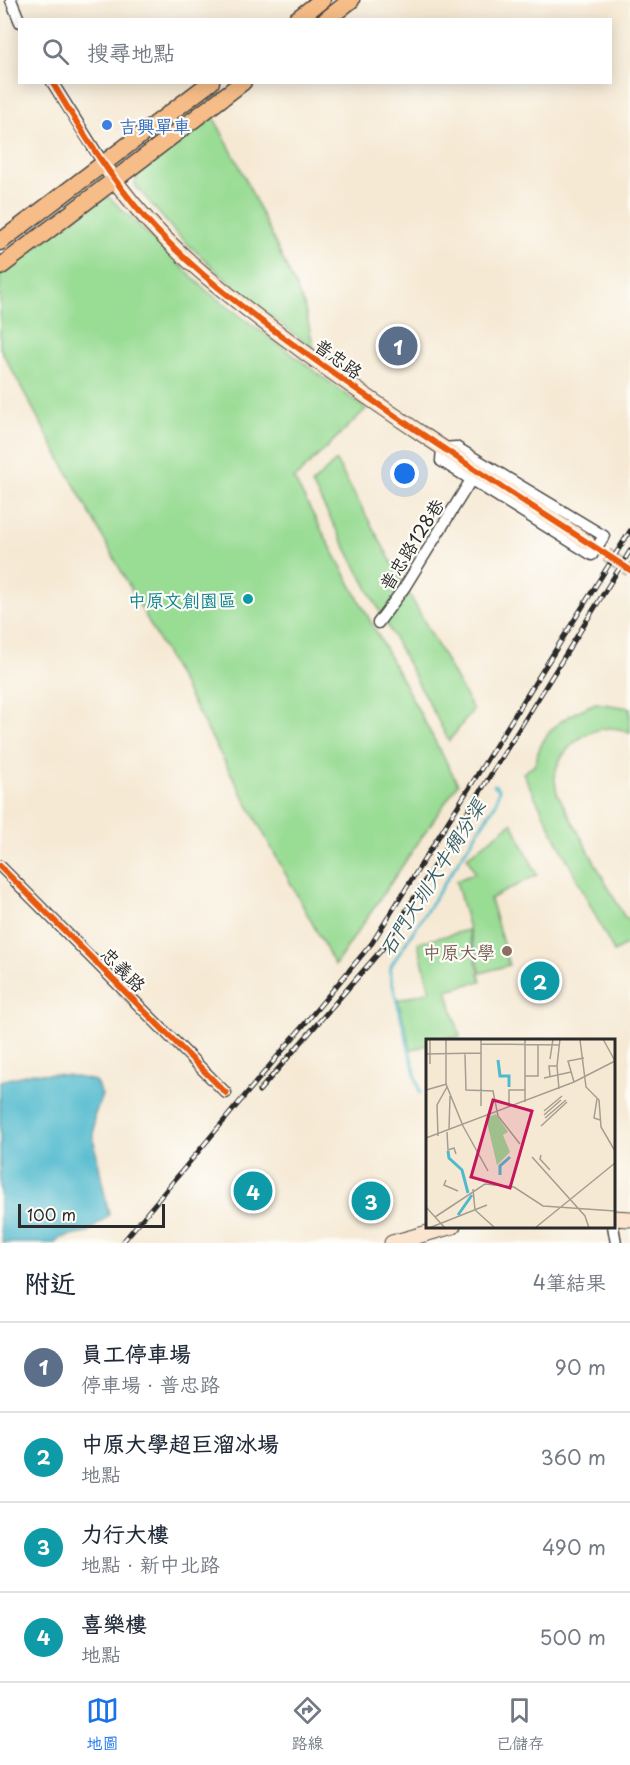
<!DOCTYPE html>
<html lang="zh-TW">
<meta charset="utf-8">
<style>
:root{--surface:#fff;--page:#f2f2f3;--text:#1f2937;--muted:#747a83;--line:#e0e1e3;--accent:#1a73e8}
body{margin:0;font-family:"Playpen Sans","LXGW WenKai TC",sans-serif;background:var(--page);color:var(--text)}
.scale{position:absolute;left:18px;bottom:15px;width:147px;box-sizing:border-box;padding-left:6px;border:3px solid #2b2b2b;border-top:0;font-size:16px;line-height:21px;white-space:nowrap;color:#2b2b2b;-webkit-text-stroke:4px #fdfcf7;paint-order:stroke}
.you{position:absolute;left:405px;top:474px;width:21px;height:21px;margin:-15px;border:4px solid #fff;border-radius:50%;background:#1a73e8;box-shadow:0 0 0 9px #1a73e833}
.badge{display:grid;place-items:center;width:39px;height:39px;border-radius:50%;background:var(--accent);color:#fff;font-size:20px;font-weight:700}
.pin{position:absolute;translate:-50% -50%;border:3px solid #fff;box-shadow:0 2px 6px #0006}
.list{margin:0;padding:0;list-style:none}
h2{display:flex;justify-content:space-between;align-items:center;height:78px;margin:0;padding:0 24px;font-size:26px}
h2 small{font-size:20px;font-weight:400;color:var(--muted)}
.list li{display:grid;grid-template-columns:39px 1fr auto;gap:18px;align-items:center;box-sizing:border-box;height:90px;padding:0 24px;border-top:2px solid var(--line)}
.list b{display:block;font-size:22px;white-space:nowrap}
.list p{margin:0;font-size:20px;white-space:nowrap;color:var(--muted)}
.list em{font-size:20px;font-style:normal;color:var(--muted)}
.icon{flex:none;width:33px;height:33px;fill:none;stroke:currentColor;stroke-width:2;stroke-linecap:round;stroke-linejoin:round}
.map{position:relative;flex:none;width:630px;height:1243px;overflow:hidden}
.search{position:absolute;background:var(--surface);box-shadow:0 3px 15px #0003;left:18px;right:18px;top:18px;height:66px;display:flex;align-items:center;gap:15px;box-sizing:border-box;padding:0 21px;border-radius:0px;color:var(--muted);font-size:22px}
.sheet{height:438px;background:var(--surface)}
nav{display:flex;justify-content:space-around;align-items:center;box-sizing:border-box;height:84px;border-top:2px solid var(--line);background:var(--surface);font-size:16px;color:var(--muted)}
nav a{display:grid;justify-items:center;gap:3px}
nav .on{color:var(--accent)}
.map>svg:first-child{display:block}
.green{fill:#99dc94;stroke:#628460;stroke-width:1.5}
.water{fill:#50b9cd;stroke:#3e727c;stroke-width:1.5}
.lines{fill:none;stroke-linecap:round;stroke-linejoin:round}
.stream{stroke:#50b9cd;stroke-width:3}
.secondary-tunnel{stroke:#cdc3b2;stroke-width:15;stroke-dasharray:15 8;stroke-linecap:butt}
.street-casing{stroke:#494844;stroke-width:13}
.secondary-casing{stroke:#494844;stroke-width:17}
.primary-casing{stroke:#494844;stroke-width:19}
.street{stroke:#fff;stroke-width:10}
.secondary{stroke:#fce5cf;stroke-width:15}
.primary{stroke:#f7bd88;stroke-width:16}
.rail-casing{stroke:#2b2b2b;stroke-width:5}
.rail{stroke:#fdfcf7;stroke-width:3;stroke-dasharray:9;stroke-linecap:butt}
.cycleway-casing{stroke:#fdfcf7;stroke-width:10}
.cycleway{stroke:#e8590c;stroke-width:6}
.shop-dot{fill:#3f7fe0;stroke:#fdfcf7;stroke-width:2}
.culture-dot{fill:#0f9aa8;stroke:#fdfcf7;stroke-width:2}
.education-dot{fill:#8d6e63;stroke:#fdfcf7;stroke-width:2}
.labels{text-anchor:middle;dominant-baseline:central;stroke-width:4.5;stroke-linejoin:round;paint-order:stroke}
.shop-label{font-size:18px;fill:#366cbe;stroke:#fdfcf7;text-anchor:start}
.street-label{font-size:18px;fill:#2b2b2b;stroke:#fdfcf7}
.culture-label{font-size:18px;fill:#0d838f;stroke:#fdfcf7;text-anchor:end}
.education-label{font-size:18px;fill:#785e54;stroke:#fdfcf7;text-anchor:end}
.water-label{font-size:20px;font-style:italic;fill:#385d64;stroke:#fdfcf7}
.inset-river{fill:none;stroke:#50b9cd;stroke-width:3}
.inset-road{fill:none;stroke:#a59d90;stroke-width:1.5}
.view{fill:#c2185b;fill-opacity:0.15;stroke:#c2185b;stroke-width:3}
.inset-edge{fill:none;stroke:#2b2b2b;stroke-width:3}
</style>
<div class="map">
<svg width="630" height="1243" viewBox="0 0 630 1243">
<rect width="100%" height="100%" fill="#fdfcf7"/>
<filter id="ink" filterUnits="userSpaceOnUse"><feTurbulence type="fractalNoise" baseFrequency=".0167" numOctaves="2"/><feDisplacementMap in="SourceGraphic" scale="12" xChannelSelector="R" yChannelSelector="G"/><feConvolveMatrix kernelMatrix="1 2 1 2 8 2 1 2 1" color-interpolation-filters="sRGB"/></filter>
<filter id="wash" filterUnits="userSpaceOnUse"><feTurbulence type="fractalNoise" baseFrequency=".008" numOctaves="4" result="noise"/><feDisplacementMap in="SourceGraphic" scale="24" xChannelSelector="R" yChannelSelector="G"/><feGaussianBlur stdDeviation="1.35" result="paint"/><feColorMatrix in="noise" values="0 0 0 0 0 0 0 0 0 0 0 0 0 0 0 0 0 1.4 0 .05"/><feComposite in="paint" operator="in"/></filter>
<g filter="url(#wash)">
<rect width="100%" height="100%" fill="#f6e9d4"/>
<path class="green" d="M213 116 239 165 304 305 314 349 245 297 176 233 135 185 137 175Z
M109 197 208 292 366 409 294 479 458 784 335 965 0 348V273L104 198Z
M336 461 473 710 449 741 312 484Z
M596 703 630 708V733C601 717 560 743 555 775 554 780 556 787 557 793L624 916 630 920V942L614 952 523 773 535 765C541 729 565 716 596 703Z
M512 823 537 875 490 899 509 965 481 973 456 881 475 873 467 857Z
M468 930 481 981 447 990 460 1037 428 1040 427 1045 411 1050 398 1000 430 991 418 943Z"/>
<path class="water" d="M33 1073 67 1075 95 1081 102 1095 94 1117V1142L109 1215 87 1233 61 1238 55 1243H3L0 1224V1081Z"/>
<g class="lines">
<path class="stream" d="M420 1093 390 973 391 966 496 803 499 789 494 785"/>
</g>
</g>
<g filter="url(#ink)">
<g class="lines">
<path class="secondary-tunnel" d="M587 542 630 570"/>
<defs>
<path id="street" d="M11 0 20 22
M52 82 103 163
M456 447 604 536 592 555 441 461 442 448Z
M378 623 404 588 471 480
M0 866 226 1093
M613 1226 616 1243"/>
<path id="secondary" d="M103 163C153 240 228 296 300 349 393 417 490 479 587 542
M614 1218 630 1219
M392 1243 453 1226"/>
<path id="primary" d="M296 20 322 0
M326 20 351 0
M0 242 211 82
M0 267 243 82"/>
</defs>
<use href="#street" class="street-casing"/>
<use href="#secondary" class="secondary-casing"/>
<use href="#primary" class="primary-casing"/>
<use href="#street" class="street"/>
<use href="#secondary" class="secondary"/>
<use href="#primary" class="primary"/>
<defs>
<path id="rail" d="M259 1091 383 948 630 551
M122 1243 372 943 630 531"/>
</defs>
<use href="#rail" class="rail-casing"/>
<use href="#rail" class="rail"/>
<defs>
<path id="cycleway" d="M52 82C81 130 110 178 147 220 200 279 267 326 332 372 429 441 530 505 630 570
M0 866 226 1093"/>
</defs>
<use href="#cycleway" class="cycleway-casing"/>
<use href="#cycleway" class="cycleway"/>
</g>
</g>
<circle class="shop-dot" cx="107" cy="125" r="6"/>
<circle class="culture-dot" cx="248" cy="599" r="6"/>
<circle class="education-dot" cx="507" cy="951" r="6"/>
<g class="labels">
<g class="shop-label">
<text x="119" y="125">吉興單車</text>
</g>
<g class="street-label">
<text transform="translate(339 358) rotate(36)">普忠路</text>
<text transform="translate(411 544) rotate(-58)">普忠路128巷</text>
<text transform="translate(124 969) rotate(45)">忠義路</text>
</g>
<g class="culture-label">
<text x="236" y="599">中原文創園區</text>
</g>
<g class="education-label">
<text x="495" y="951">中原大學</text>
</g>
<g class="water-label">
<text transform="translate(432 877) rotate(-58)">石門大圳大牛稠分渠</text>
</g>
</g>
<g transform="translate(426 1039)">
<rect width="189" height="189" fill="#f6e9d4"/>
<path d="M70 75 82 93 77 96 84 113 71 126 60 79Z" fill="#99dc94"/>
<path class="inset-river" d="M72 21 74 37H83V48M22 112 23 119 36 131 42 154M74 136V127L84 118M32 176 46 156"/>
<path class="inset-road" d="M20 0V45L37 87M55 0V67M177 0 189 22M154 1 160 48 173 61 175 88 189 112M55 5 133 6M0 15 55 14M39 15 40 51 67 52 72 77 94 105M124 20 127 0M4 25V0M99 37H112V6M124 37 123 27H131M118 39 145 33M148 43 142 22 158 19M133 50 131 27 134 0M0 51 21 45M171 60 168 79 174 81M99 63V0M83 65V51H99M118 72 136 57M118 76 135 61M119 79 140 61M37 87 62 132M115 87 141 63M23 90 24 57M21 93 22 111 28 109 30 115M12 97 11 66 21 48M0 99 148 43 189 22M115 116 114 120 124 131M106 118 159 177 163 189M20 141 18 146 32 152M47 150 49 171 69 189M0 168 19 189M9 178 59 145 88 148 117 167 189 172M3 189 61 166M109 189 189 124"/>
<path class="view" d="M67 61 106 72 84 149 45 138Z"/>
<rect width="189" height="189" class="inset-edge"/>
</g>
</svg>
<div class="scale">100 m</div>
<div class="you"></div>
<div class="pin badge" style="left:398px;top:346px;background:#5c6f8a">1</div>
<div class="pin badge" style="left:540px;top:981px;background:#0f9aa8">2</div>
<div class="pin badge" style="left:371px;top:1201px;background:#0f9aa8">3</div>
<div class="pin badge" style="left:253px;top:1191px;background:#0f9aa8">4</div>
<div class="search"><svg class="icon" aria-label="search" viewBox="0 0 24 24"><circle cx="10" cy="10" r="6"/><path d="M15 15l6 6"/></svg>搜尋地點</div>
</div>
<section class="sheet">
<h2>附近<small>4筆結果</small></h2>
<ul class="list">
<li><span class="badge" style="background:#5c6f8a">1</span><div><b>員工停車場</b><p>停車場 · 普忠路</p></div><em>90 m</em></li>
<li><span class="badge" style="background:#0f9aa8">2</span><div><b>中原大學超巨溜冰場</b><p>地點</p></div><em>360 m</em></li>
<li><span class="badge" style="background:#0f9aa8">3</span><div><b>力行大樓</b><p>地點 · 新中北路</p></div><em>490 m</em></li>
<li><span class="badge" style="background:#0f9aa8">4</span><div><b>喜樂樓</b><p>地點</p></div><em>500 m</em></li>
</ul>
</section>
<nav>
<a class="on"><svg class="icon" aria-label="map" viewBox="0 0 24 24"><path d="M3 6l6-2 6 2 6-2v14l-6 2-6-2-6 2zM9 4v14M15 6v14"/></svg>地圖</a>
<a><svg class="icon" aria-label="directions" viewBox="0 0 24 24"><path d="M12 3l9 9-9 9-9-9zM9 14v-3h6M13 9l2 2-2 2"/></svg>路線</a>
<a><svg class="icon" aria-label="saved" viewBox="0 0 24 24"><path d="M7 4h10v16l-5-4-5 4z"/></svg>已儲存</a>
</nav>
